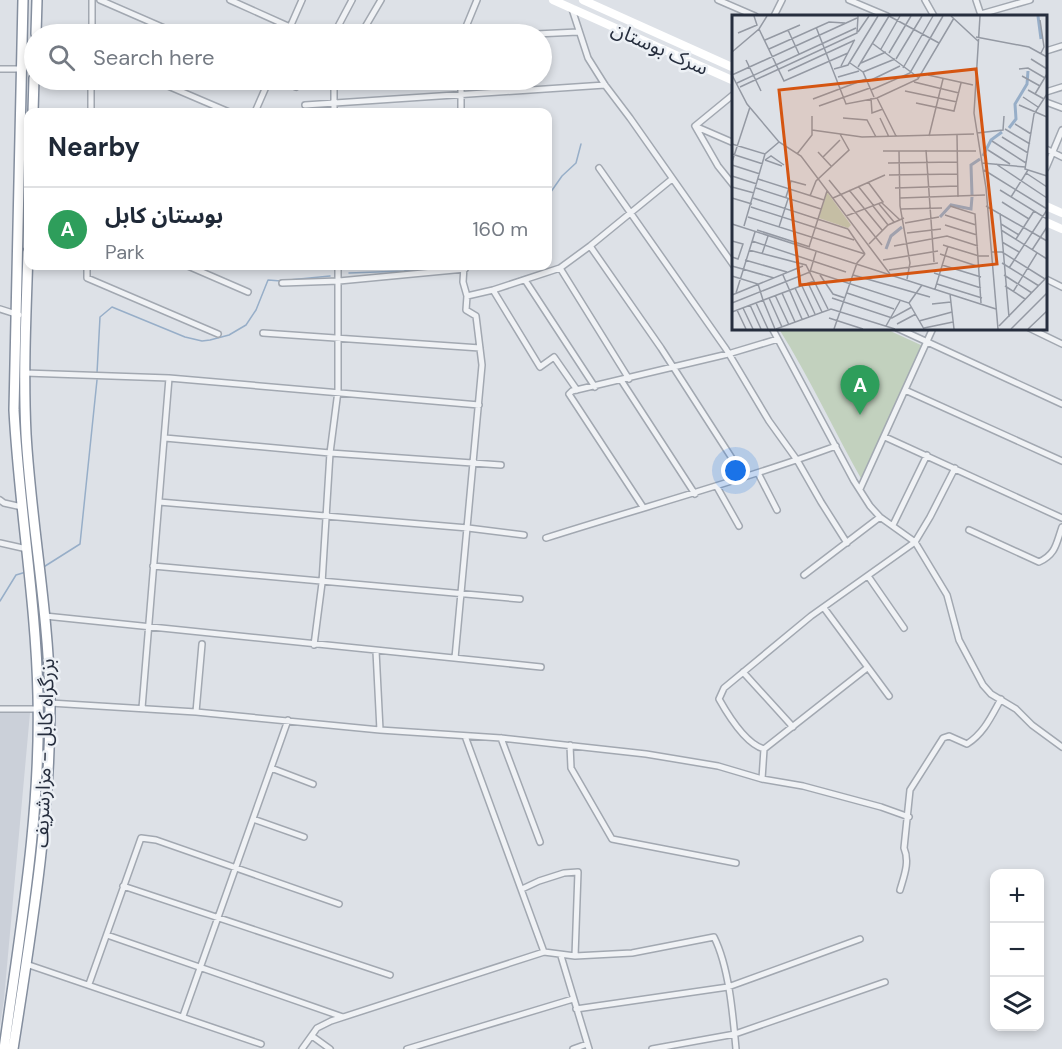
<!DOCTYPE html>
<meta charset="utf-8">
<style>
:root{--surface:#fff;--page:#f2f2f3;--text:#1f2937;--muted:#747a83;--line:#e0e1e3;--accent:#1a73e8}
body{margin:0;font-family:"DM Sans","Noto Sans Arabic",sans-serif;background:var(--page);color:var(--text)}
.controls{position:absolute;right:18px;bottom:18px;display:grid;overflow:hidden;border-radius:12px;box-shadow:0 3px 9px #0003}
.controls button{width:54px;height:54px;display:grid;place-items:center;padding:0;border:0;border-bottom:2px solid var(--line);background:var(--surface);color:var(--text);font:30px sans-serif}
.you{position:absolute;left:736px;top:471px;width:21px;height:21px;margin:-15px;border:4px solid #fff;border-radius:50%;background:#1a73e8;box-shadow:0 0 0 9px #1a73e833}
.badge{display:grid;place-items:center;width:39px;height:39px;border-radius:50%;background:var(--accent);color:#fff;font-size:20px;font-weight:700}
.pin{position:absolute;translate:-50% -50px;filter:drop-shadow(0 2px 3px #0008)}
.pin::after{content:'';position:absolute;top:32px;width:21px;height:18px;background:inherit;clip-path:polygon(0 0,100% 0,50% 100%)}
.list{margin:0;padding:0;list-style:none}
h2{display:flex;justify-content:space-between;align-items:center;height:78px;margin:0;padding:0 24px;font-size:26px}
h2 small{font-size:20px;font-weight:400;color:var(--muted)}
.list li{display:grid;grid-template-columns:39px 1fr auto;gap:18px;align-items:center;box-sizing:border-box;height:84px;padding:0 24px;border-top:2px solid var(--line)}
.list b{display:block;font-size:22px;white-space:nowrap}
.list p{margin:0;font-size:20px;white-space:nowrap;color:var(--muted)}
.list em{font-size:20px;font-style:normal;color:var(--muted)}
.icon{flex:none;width:33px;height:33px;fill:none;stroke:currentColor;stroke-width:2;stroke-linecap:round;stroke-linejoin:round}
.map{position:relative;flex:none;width:1062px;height:1049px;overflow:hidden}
.search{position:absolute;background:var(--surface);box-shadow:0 3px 9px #0003;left:24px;top:24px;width:528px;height:66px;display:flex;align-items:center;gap:15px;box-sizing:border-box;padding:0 21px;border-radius:33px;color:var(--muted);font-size:22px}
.panel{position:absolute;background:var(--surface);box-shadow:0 3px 9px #0003;left:24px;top:108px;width:528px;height:162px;border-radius:12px}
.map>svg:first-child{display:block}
.built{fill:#cbd0d9}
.green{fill:#c2d1be}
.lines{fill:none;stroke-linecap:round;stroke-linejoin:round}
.stream{stroke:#97aec8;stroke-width:1.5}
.street-casing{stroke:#a2a8b1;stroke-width:8}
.highway-casing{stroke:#848e9e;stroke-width:12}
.street{stroke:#f0f2f5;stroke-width:5}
.secondary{stroke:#fff;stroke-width:8}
.highway{stroke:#fff;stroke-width:9}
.labels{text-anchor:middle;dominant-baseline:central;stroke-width:5;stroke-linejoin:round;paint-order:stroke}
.street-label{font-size:20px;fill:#262e3e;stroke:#ecf0f5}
.inset-river{fill:none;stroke:#97aec8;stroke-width:3}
.inset-road{fill:none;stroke:#9499a3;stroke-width:1.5}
.view{fill:#d55511;fill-opacity:0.15;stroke:#d55511;stroke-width:3}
.inset-edge{fill:none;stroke:#262e3e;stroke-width:3}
</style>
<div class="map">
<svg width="1062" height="1049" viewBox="0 0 1062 1049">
<rect width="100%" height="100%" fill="#dde1e7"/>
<path class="built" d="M0 713H30L4 999 0 1026Z"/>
<path class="green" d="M779 329H886L923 346 863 482C834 431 810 378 779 329Z"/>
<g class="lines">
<path class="stream" d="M548 196 562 176 576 163 581 144
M349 273 404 271 439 266
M289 280 330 276
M97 373 100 317 112 307 185 337 202 341 210 340 229 335 246 325 256 310 268 280 281 281
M42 568 80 544 97 380
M0 601 16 575 26 572"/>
<defs>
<path id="street" d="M100 0 178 34
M230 0 290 27
M718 0 755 16
M849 0 887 16
M925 0 934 16
M976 0 981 15
M572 9 588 58 605 85 630 118 734 266
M981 14 1030 0
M774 16 782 0
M92 34V0
M287 34 302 0
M334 34 352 0
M361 34 381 0
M463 34 477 0
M536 34 578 32
M1046 51 1062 46
M0 69H22
M154 80 229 112
M280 80 296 87
M334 80V112
M461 80V112
M1046 92 1062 87
M1046 102 1062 108
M305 105 605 85
M91 112V80
M255 112 269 80
M695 126 718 166 734 186
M695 126 734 94
M697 127 734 143
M1046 149 1062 157
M599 168 726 349 769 421 797 460 821 502 847 543
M1046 168 1062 130
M590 246 661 348 744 477
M87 266V278L218 334
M188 266 248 292
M560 268 629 379
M1046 279 1062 287
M525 280 595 387
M282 283 339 281 465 269
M493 290 540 367 554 357 577 390
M467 296 493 290 560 268 590 246 672 179
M0 309 19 315
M772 328 854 481 870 506 880 517 915 542 947 595 959 640 983 685 991 694 1016 709 1032 725 1062 747
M897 328 1062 404
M1029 328 1062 344
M263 333 480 348
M25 373 169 378 479 405
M621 380 695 494
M905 390 1062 461
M885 437 1062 518
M165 438 330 453 501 465
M758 473 777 510
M717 487 739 526
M860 489 933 328
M0 500 4 503 22 507
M159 502 468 528 524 535
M643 507 569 394 572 391 728 354 778 339
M893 525 927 455
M969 530 1039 562C1056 554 1056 544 1062 527
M546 538C643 507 741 481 836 446
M0 543 27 549
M153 566 520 599
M804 575 880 517
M868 576 904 628
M824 608 889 696
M45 616 541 667
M314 645 322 583 330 453 338 391V266
M376 651 380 730
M455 658 482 365 476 316 466 310 467 296 463 282 464 266
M743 672 793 727
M50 703 196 712 380 730 501 738 646 754 718 766 762 779 803 786 881 807 909 817
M142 708 169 378
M0 709H38
M196 712 202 644
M465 736 544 952
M501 738 540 842
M570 745 571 768 612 839 736 863
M764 749 867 668
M271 768 313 784
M762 779 764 749C746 744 728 715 719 699L724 688 811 616 915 542 930 517 955 468
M253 819 304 837
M123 886 390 975
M522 889 539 881 564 873 578 872 575 956
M900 890C904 876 910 862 904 848L910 790 943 738 949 736 967 744C984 733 991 717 1001 699
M107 935 343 1017
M561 956 589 1049
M26 964 261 1044
M89 984 141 838 156 840 339 904
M576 1009 728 987 860 939
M183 1016 288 720
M312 1036 330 1049
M302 1049 317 1028 331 1021 544 952 575 956 632 953 714 937C729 967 733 1015 736 1049
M407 1049 573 999
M573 1049 587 1044
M652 1049 735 1034 885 982"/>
<path id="highway" d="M36 34 37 0
M33 112 34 78
M4 1049C20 931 41 815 38 696 36 600 19 506 14 410L23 0
M13 1049C31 933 51 815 50 697 48 609 31 522 26 434 23 373 26 313 28 252"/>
</defs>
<use href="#street" class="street-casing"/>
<use href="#highway" class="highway-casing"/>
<use href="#street" class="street"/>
<path class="secondary" d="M553 0 734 81
M583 0 734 68
M1046 206 1062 213
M1046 222 1062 229"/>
<use href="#highway" class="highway"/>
</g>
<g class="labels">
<g class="street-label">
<text transform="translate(660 48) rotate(24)">سرک بوستان</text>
<text transform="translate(44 753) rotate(-88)">بزرگراه کابل - مزارشریف</text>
</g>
</g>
<g transform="translate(732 15)">
<rect width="315" height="315" fill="#dde1e7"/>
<path d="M95 177 119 210 116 213 87 203Z" fill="#c2d1be"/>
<path class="inset-river" d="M306 1 309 24M277 113 284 104 283 89 295 69 296 56M251 141 259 125 270 117M240 180 239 150 248 144M208 202 219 190 239 194 240 182M154 234 159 221 170 212"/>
<path class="inset-road" d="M157 1 207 28M219 1 246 26M248 1 242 98 254 173 266 314M308 5 312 32 309 38M84 12 114 89 145 83 186 64 222 3M27 14 52 66 116 38M56 15 67 39M126 17 137 1M6 18 25 10 22 1M244 22 297 32 315 42M33 25 68 10M140 28 187 63M37 34 97 7 113 8M149 34 168 1M0 37 27 14 35 1M157 38 179 1M164 44 190 1M299 44 315 54M14 45 29 76M118 48 131 57 142 82M129 48 154 37M109 51 122 26M126 52 157 1M171 53 201 1M102 54 116 50 146 1M287 54 296 53 313 63M56 56 123 25M131 57 163 44M0 60 15 89 47 127 69 141 158 259M0 60 125 3M196 60 241 70M290 61 308 71M106 62 127 56M135 67 168 51M182 67 227 78M5 68 124 13M8 72 125 18 126 1M139 75 178 58 211 1M296 75 312 84M173 76 225 87M303 79 315 59M315 79 302 99 293 154 315 161M291 82 306 92M139 83 140 98 151 94M145 83 164 121M81 84 134 64M184 88 222 96 229 68M287 90 315 102M87 91 138 73M111 103 135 105 144 122M148 103 157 122M283 109 299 119M273 114 298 129M80 115 130 122 242 119M245 118 271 115 272 101M225 120 226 182M197 121 211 64M270 122 296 138M260 126 294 148M0 129 33 139M194 135 202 247M256 135 278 149M151 136H244M167 136 168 191 178 248 175 264M86 137 100 152M0 139 31 149M65 139 80 120V101M91 142 108 125M33 145 39 141 52 150M33 145 50 151M0 147 18 92M156 148 225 147M250 148 293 152M264 149 315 183M0 150 28 159M252 155 315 194M294 158 315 172M157 160 226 159M0 161 25 169M26 164 92 185M97 165 150 230M126 171 142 191M0 172 22 178M24 173 89 194M163 173 226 171M117 175 150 215M268 175 315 204M78 181 84 166 117 135 108 119M54 182 59 166 74 170M279 182 296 155M0 183 20 189M21 183 116 214M101 183 153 160M168 183 253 180M270 187 297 204M150 188 168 205M147 189 162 207M141 191 156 210M218 191 243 199 249 288M254 191 315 226M19 192 122 225M169 194 210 193M268 198 277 302M213 200 244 210M114 201 151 187 136 167M16 202 133 239M173 208 207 202M0 209 264 294M269 209 287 220M213 210 245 220M12 211 33 139 47 127M47 212 56 184M116 214 133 239M25 215 78 232M269 215 315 244M175 218 209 214M284 224 302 196M0 226 11 229 6 244 0 242M20 226 114 257M270 227 287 237M137 229 156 210 172 203M211 230 247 241H257M162 231 215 221 246 231M77 232 95 176M17 235 74 250 96 294M300 235 315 212M259 237H270L313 264M30 239 36 221M208 239 248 252M13 245 55 257M151 245 206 236M270 248 307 271M210 250 249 262M0 251 42 263M277 253 315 195M157 255 206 248M79 256 177 288 192 314M202 258 249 273M51 260 70 304M88 260 101 279 113 283M121 260 198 282M272 260 300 278M0 261 26 269 31 285M76 268 90 297M205 269 250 283M70 271 83 299M273 271 293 284M63 273 77 302M203 274 216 231M281 277 305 238M4 278 23 217M50 278 63 307M115 278 162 294M218 279 222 314M0 280 71 251M43 280 57 310M37 283 50 312M100 283 160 303 180 292M31 285 43 314M0 288 78 257 84 237M24 288 36 314M177 288 190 270M200 289 219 287M18 290 29 314M11 293 21 314M5 295 14 314M0 297 82 266M97 303 131 314M187 306 220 297M165 309 184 299M154 311 168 286M267 311 315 262M192 313 221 307M44 314 99 294 163 314M102 314 125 248 133 239M279 314 315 278M296 314 315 296"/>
<path class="view" d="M244 54 265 249 68 270 47 75Z"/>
<rect width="315" height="315" class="inset-edge"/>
</g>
</svg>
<div class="controls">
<button>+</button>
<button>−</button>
<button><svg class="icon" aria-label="layers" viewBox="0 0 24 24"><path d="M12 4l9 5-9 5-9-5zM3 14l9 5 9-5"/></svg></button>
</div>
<div class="you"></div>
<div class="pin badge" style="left:860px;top:415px;background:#2e9e5b">A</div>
<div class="search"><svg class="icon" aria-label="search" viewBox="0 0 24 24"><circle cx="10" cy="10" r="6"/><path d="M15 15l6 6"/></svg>Search here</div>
<section class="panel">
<h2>Nearby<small></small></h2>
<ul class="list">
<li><span class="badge" style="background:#2e9e5b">A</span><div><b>بوستان کابل</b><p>Park</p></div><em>160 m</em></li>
</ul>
</section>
</div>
